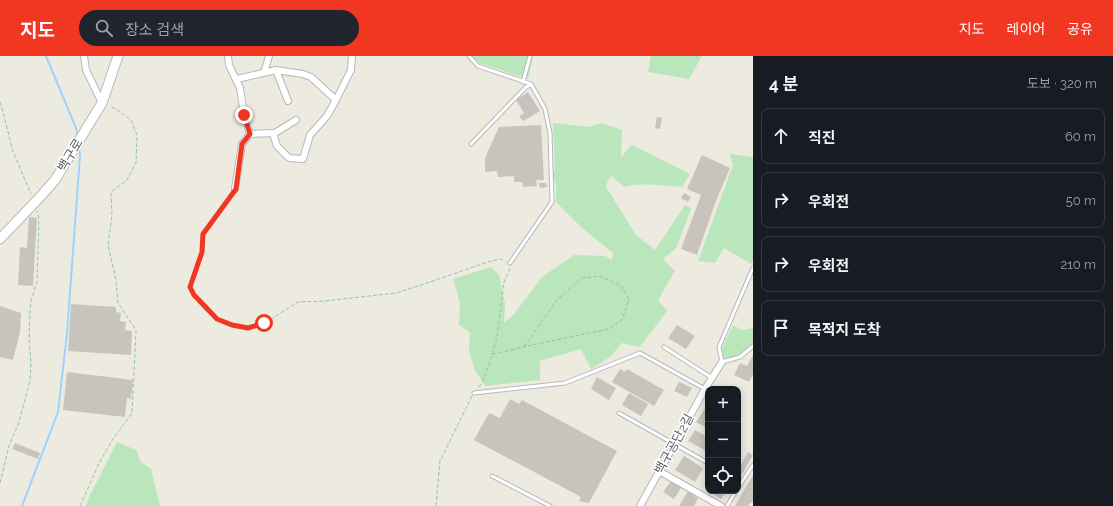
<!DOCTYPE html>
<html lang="ko">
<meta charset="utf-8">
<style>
:root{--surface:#171b24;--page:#20242c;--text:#f1f3f6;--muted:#9ea1a6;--line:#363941;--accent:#f13622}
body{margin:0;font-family:Raleway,"Noto Sans KR",sans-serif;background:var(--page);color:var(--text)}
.controls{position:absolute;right:12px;bottom:12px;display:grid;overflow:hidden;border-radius:8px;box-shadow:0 2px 10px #0003}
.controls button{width:36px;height:36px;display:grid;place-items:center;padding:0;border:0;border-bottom:1px solid var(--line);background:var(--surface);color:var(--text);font:20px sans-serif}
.stop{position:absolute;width:12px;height:12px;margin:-9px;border:3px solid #f13622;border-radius:50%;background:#fff}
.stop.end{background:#f13622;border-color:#fff;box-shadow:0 1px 4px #0008}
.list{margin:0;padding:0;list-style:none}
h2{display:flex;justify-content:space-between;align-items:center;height:52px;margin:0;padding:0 16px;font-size:17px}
h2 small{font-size:13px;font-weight:400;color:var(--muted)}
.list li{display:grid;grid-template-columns:26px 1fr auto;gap:12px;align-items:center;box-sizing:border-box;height:56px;margin:0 8px 8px;padding:0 8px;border:1px solid var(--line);border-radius:8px}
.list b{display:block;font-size:15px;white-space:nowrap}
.list em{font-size:13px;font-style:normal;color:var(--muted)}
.icon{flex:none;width:22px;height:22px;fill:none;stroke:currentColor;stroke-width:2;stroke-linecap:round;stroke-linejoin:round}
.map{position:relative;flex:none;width:753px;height:450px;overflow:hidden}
header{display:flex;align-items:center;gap:24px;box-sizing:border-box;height:56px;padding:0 20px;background:var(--accent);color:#fff}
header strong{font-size:19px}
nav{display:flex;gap:22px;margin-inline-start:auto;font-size:14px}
.search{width:280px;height:36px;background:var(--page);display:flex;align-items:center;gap:10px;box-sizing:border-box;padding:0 14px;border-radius:22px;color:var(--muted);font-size:15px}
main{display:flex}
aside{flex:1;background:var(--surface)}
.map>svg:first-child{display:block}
.green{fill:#bae6bb}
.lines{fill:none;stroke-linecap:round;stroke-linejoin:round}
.stream{stroke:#9ed3ff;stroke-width:2}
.building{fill:#c8c4bd}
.lane-casing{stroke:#b6b8be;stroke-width:5}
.street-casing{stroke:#b6b8be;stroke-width:8}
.secondary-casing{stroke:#b6bac0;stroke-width:11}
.path{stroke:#92c5a2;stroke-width:1;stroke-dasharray:4 2;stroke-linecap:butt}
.lane{stroke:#fff;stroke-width:3}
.street{stroke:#fff;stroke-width:6}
.secondary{stroke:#fff;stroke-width:9}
.route{stroke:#f13622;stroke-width:5}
.labels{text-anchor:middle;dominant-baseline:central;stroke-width:3;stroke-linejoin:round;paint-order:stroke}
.street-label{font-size:13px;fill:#595d62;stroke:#fff}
</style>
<header>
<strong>지도</strong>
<div class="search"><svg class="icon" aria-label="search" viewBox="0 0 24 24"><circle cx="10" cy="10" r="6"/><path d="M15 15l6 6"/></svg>장소 검색</div>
<nav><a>지도</a><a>레이어</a><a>공유</a></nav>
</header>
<main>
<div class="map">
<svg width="753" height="450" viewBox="0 0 753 450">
<rect width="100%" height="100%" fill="#edeae0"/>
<path class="green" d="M471 0H533L528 23 479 7Z
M651 0H702L689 23 648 16Z
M553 67 589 71 602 67 622 74 621 101 632 89 690 118 682 131C668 130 637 126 625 131L611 120 608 124 606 131 636 179 655 194 685 149 691 153 676 192 663 203 675 215 658 244 667 255 640 291 622 287 610 301 591 313 581 293 540 305V324L486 330 475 315 469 296 470 276 459 269 460 247 453 223 491 211 499 219 505 248 504 267 514 258 542 221 574 199 605 200 612 204 613 197 582 172 556 146V128L552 116 555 115Z
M730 98 753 101V204L751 208 724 192 715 207 698 205 733 109Z
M733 269 742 274 753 272V287C744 294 735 305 723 301L722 293Z
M117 386 136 394 141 406 151 413 160 450H86L89 441Z"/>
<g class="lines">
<path class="stream" d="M46 0 76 72 78 81
M22 450 58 356 67 277 80 100 79 91"/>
</g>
<path class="building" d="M528 36 540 55 523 65 519 60 524 57 516 44Z
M657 61 662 62 660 73 655 72Z
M541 69 544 124H536L537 130 523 131 522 126H514V120L498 121 497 115 485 116V102L499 71Z
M702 99 730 112 716 145 697 199 681 193 701 139 687 133Z
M539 127H546L547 131 540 132Z
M684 137 691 141 688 146 681 142Z
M29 161 37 162 33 230 18 229 20 191 27 192Z
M71 248 116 251V256L121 257 120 265 126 266 125 274 132 275 131 299 68 295Z
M0 250 21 257 20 276 13 304 0 301Z
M677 269 695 280 686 293 668 282Z
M753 299V318L749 326 734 319 740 307 747 310Z
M620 313 625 316 627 313 664 334 654 350 612 326Z
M67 316 133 324 131 343 127 342 125 361 63 354Z
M597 321 616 332 609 344 591 333Z
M679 326 692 332 687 341 674 335Z
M629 337 648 348 641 360 622 349Z
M510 343 519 348 522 344 617 395 589 447 579 445 581 441 474 384 489 357 500 362Z
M706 351 708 352V365L705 371 696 366Z
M695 374 708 381V396L688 385Z
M15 387 40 397 38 403 12 393Z
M748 396 753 399 738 425V414Z
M684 400 703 412 695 426 675 414Z
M753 419V445L752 447 751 446 748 450H735Z
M671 425 681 432 674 443 663 436Z
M688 435 698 442 694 450H679Z
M709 435H726L721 443Z"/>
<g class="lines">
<defs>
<path id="lane" d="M469 0 478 10 531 28
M523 26 530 0
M471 88 525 32 531 28 545 53 550 77 552 146 510 207
M753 212 719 291 722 306 740 301 753 290
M664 291 712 322
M474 337 565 327 640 297 705 333
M619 357 708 407
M492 420 550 450
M738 432 753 409
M727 450 736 435"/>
<path id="street" d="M84 0 86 14 102 47
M228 0 229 9 240 32 244 59 250 78 242 88 235 133
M276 14 288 45
M264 17 269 0
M237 23 276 14 303 18 311 21 336 44 351 14 352 0
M273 77 277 90 289 102 303 103 310 79 327 60 336 44
M250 78 275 77 296 64
M659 415 721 450
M640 450 705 333 722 306"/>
<path id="secondary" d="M0 183 40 141 55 124 102 47 118 0"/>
</defs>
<use href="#lane" class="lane-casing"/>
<use href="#street" class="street-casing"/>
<use href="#secondary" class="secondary-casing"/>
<path class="path" d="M696 1 697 0
M0 46 4 59 12 93 31 138
M232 137 203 178 202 196 190 231 194 239 217 263 232 269 248 272 265 267 298 246 325 245 396 237 421 229 488 206 501 203 506 206
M493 298 550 285 609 273 622 264 629 243 621 230 600 220 582 222 557 244 524 291
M479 331 482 327 489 309 497 281 504 226 510 212
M0 427 9 390 19 366 30 325 31 307 29 282 30 254 31 245 37 226 39 162 37 155
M80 450 100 405 113 383 132 357 136 274 118 247 116 224 108 189 112 159 111 136 127 124 136 107 137 79 131 64 116 53 110 50
M436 450 440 405 472 340"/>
<use href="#lane" class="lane"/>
<use href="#street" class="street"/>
<use href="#secondary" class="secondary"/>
</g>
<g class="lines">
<path class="route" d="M244 59 250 78 242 88 236 133 203 178 202 196 190 231 194 239 217 263 232 269 248 272 264 267"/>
</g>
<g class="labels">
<g class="street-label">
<text transform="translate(70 99) rotate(-59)">백구로</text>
<text transform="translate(674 388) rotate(-61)">백구공단2길</text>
</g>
</g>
</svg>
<div class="controls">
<button>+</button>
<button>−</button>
<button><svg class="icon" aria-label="locate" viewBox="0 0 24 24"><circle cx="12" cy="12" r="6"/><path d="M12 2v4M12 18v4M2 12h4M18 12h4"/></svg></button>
</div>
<div class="stop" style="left:264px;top:267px"></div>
<div class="stop end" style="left:244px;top:59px"></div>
</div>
<aside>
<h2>4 분<small>도보 · 320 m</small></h2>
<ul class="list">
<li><svg class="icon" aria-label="ahead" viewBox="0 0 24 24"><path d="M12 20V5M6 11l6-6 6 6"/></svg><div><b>직진</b></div><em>60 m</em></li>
<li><svg class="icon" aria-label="right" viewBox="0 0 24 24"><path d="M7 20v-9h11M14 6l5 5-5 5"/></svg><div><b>우회전</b></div><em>50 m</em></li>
<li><svg class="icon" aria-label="right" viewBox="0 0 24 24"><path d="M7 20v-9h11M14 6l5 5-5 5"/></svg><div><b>우회전</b></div><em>210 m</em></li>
<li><svg class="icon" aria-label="arrive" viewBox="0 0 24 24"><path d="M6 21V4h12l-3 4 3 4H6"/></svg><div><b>목적지 도착</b></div></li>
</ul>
</aside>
</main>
